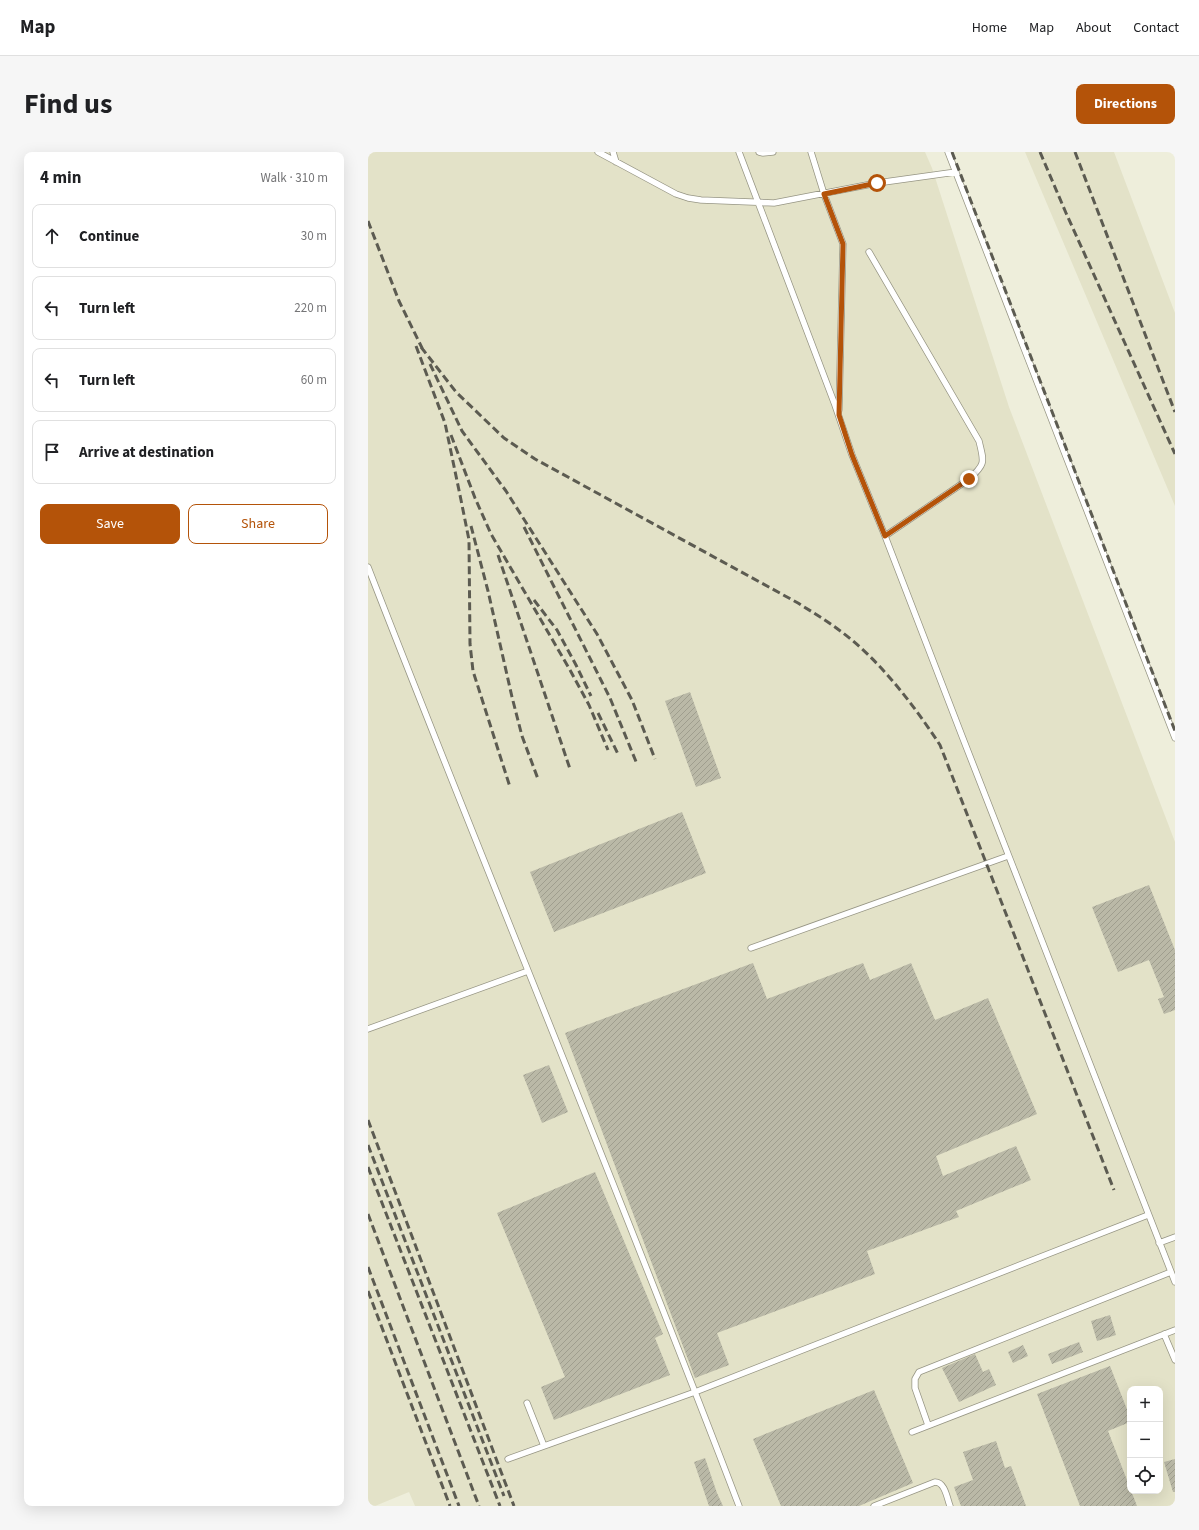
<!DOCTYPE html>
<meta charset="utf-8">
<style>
:root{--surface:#fff;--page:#f6f6f6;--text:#202124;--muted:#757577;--line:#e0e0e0;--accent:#b45309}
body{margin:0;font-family:"Source Sans 3",sans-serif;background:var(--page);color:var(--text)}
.controls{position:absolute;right:12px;bottom:12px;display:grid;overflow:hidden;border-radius:8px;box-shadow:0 4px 16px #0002}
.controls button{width:36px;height:36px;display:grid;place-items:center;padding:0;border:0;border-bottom:1px solid var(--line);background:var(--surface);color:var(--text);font:20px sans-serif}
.stop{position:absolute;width:12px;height:12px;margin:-9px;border:3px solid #b45309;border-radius:50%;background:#fff}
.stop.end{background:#b45309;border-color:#fff;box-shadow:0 1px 4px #0008}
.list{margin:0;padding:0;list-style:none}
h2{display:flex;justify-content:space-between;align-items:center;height:52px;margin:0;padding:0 16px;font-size:17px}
h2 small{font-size:13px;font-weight:400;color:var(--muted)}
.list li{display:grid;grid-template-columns:26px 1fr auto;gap:12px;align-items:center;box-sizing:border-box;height:64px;margin:0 8px 8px;padding:0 8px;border:1px solid var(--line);border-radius:8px}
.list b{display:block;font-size:15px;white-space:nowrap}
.list em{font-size:13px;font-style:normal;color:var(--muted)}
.actions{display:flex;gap:8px;padding:12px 16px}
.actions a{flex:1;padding:9px 0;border:1px solid var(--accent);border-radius:8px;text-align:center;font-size:14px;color:var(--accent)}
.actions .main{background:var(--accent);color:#fff}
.icon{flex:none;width:22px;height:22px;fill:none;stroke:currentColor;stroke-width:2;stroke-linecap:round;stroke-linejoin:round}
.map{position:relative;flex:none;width:807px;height:1354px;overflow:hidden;border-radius:8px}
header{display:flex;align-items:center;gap:24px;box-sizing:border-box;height:56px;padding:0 20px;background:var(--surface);border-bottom:1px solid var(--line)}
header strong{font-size:19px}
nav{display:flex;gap:22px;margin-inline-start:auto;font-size:14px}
.intro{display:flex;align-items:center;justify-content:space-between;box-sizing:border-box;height:96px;padding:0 24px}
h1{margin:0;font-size:28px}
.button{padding:10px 18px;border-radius:8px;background:var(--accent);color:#fff;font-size:14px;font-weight:700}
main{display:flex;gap:24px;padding:0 24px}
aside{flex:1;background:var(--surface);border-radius:8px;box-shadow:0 4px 16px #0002}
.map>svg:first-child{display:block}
.built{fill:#e3e2c8;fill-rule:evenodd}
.building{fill:url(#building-hatch)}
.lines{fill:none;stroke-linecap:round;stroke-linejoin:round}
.lane-casing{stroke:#969584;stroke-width:7}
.lane{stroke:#fff;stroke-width:5.5}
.rail{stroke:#5c5b51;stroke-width:3;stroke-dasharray:8 4;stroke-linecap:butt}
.route{stroke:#b45309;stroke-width:5}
</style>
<header>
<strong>Map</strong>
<nav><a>Home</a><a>Map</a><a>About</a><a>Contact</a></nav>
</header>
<div class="intro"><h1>Find us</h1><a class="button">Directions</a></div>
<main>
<aside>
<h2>4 min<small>Walk · 310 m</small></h2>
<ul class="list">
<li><svg class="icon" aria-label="ahead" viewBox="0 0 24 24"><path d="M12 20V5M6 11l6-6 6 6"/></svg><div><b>Continue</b></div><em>30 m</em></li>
<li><svg class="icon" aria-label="left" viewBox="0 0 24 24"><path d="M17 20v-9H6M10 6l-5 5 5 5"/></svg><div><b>Turn left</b></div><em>220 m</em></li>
<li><svg class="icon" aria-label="left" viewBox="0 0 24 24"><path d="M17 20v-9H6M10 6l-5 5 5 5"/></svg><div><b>Turn left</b></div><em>60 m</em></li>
<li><svg class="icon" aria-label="arrive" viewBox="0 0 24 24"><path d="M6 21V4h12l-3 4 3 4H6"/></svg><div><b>Arrive at destination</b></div></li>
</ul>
<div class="actions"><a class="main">Save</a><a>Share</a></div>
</aside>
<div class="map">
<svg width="807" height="1354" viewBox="0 0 807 1354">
<defs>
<pattern id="building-hatch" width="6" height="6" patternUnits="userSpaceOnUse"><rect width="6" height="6" fill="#bab9a7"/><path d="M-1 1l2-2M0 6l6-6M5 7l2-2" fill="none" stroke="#9f9e8e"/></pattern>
</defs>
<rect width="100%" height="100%" fill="#eeeedb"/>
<path class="built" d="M0 0H557L564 16 641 255 807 690V1354H47L41 1340 7 1354H0ZM762 1237H792V1339H762Z
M657 0H746L807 161V354Z"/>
<path class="building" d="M322 540 353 626 328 635 297 549Z
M314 660 338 721 186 780 162 720Z
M781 733 807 798V858L796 862 790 847 796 845 781 808 750 820 724 755Z
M385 811 399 847 495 811 502 828 543 811 567 868 620 846 669 962 568 1004 575 1024 648 994 663 1028 588 1059 591 1065 499 1099 507 1122 349 1181 361 1213 327 1226 197 881Z
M181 913 200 960 174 971 155 923Z
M227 1020 295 1182 287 1186 302 1223 186 1268 173 1235 197 1225 129 1061Z
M742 1163 748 1183 729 1189 723 1169Z
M711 1190 715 1200 684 1212 680 1202Z
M655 1193 660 1204 645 1211 640 1200Z
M607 1202 615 1220 621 1217 628 1233 591 1250 574 1216Z
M742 1214 762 1265V1270L740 1279 769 1354H712L669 1242Z
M506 1238 545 1331 491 1354H413L385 1287Z
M628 1289 637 1316 643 1314 658 1354H593L586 1335 605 1328 595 1300Z
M337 1306 349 1341 355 1354H341L326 1310Z
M807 1307V1340H805L796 1310Z"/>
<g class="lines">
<defs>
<path id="lane" d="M230 0 308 42 320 46 333 48 406 51 509 31 588 20
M245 0 248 10
M371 0 467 253 484 303 517 384 594 584 807 1130
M391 0 395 1 405 0
M443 0 456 42 475 92 471 258
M580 0 807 586
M501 100 611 289C616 310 618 312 601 327L517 384
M0 415C122 729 251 1039 371 1354
M383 796 640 704
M0 877 160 819
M791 1091 807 1085
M796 1182 807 1208
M159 1251 176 1294
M560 1273 547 1236V1227L551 1220 803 1120
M544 1280 807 1178
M140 1307 327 1240 780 1063
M506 1354 567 1330C577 1330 579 1346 582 1354"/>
</defs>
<use href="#lane" class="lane-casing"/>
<use href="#lane" class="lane"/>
<path class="rail" d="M584 0 807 579
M672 0 698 61 807 302
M707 0 807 260
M0 69 31 149 56 200
M48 194 77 271 93 348 101 388 102 492 105 519 142 635
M53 195 88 240 136 286 167 307 430 451C444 460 458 468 471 478 511 507 545 552 572 593L746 1038
M62 212 94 279 138 339 229 482 264 548 287 607
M83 283 107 346 123 382 202 518 221 553 240 598
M103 374 120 439 144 545 154 584 170 627
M156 375 242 546 269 612
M130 403 202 617
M166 448 189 478 208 513 223 544
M230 561 251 604
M0 968 146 1354
M0 993 136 1344
M0 1015 132 1354
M0 1062 111 1354
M0 1115 91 1354
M0 1139 82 1354"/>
</g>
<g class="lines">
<path class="route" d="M509 31 456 42 475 92 471 263 484 303 517 384 601 327"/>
</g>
</svg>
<div class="controls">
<button>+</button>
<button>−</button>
<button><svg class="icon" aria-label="locate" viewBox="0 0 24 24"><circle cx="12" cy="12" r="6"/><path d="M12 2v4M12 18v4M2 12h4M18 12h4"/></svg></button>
</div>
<div class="stop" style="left:509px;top:31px"></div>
<div class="stop end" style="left:601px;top:327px"></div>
</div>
</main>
